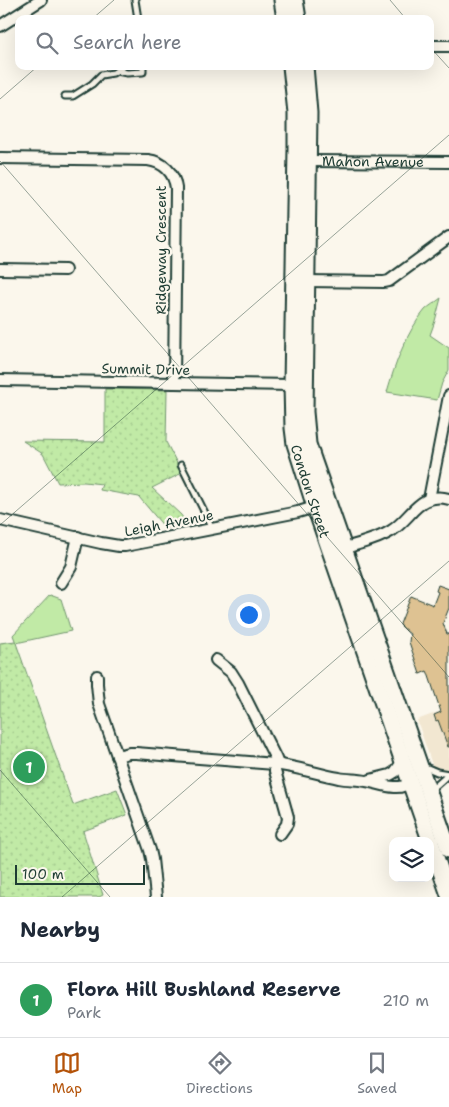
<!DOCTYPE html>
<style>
:root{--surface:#fff;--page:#f2f2f3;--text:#1f2937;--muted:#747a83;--line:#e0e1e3;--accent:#b45309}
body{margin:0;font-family:"Shantell Sans",sans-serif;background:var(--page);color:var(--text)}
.controls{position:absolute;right:15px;bottom:15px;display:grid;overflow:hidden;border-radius:10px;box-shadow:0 5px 20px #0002}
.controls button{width:45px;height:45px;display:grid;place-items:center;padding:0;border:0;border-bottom:1px solid var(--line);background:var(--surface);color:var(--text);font:25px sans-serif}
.scale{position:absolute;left:15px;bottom:12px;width:130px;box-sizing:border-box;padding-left:5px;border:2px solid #1f3d34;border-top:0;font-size:14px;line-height:18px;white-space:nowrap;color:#1f3d34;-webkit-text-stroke:4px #fbf7ec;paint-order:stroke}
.you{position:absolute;left:248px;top:614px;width:18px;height:18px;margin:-12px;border:4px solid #fff;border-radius:50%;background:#1a73e8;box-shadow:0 0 0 8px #1a73e833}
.badge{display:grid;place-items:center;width:32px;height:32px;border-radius:50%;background:var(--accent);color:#fff;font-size:16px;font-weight:700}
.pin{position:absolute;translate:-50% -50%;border:2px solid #fff;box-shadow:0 1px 5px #0006}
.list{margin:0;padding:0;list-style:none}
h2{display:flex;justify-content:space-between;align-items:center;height:65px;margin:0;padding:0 20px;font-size:21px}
h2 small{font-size:16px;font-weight:400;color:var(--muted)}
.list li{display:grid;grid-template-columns:32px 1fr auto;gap:15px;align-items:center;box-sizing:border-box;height:75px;padding:0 20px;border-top:1px solid var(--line)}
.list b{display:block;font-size:19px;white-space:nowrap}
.list p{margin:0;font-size:16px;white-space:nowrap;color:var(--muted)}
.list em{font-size:16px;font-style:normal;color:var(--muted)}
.icon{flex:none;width:28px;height:28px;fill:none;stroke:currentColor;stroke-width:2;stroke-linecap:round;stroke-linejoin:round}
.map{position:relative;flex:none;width:449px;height:897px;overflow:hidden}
.search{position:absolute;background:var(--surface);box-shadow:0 5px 20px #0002;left:15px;right:15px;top:15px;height:55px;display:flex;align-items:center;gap:12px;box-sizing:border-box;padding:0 18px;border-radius:10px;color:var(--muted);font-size:19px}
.sheet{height:140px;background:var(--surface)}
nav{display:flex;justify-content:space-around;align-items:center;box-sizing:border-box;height:70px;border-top:1px solid var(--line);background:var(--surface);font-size:14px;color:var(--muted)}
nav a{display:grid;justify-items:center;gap:2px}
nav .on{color:var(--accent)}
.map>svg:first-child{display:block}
.built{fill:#f2e7d1}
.grass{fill:#c1eaa6;stroke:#70946d}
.park{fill:url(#park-dots);stroke:#70946d}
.building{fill:#dec292;stroke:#1f3d34}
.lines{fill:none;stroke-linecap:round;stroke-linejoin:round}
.lane-casing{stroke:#1f3d34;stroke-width:9}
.street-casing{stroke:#1f3d34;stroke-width:14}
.secondary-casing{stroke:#1f3d34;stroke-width:19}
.lane{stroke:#fbf7ec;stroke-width:5}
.street{stroke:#fbf7ec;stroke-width:10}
.secondary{stroke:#fbf7ec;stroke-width:15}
.ticks{fill:none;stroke:#1f3d34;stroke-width:1;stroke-opacity:0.45}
.labels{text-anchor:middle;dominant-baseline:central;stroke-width:4.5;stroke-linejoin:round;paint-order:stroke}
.street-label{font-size:14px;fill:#1f3d34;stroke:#fbf7ec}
</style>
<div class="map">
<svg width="449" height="897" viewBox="0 0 449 897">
<defs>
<pattern id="park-dots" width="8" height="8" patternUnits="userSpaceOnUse" patternTransform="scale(1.25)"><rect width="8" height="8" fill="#c1eaa6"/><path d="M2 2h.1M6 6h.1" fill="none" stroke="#a5ca90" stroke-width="1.8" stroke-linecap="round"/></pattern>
</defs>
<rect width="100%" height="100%" fill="#fbf7ec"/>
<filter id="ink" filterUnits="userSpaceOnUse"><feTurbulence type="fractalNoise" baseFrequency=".02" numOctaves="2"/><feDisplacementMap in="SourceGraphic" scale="10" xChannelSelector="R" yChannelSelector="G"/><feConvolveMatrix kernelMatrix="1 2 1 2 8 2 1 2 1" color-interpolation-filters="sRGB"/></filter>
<g filter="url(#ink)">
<path class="built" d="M449 708V779L443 782 440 785V788L417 720Z"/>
<path class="grass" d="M441 298 435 321 430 335 449 348V370L442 383 437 400 387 392C395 364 406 333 425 310 429 306 436 302 441 298Z
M50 595 61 599 71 631 16 643 13 635Z"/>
<path class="park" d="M105 389 167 390 166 442 182 473 152 488 181 515 187 524 165 528 139 497 100 490 102 484 84 482 58 483 43 454 23 441 105 442Z
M15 641 16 643 73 805 117 789 127 815 83 831 103 895 99 897H0V643Z"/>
<path class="building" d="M438 585 449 589V608L443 623 447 634H449V747H448L438 720 436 721 434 715 441 712 428 673 427 671 420 674 409 642 410 634 401 626 400 624 411 596 433 605 438 592 436 591Z"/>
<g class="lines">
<defs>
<path id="lane" d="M135 0 138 19
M117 71 127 73 143 72V66
M65 96H73L92 84 101 75 113 73 124 66
M181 465 208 519 211 529
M423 766 437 772 449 774
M431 790 449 774"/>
<g id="street">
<path d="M0 26 41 0"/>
<path d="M430 46H449"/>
<path d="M0 158 148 160C163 162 174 172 176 188L174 383"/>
<path id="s1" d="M309 161 449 162"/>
<path d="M0 269 65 270"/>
<path d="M306 281 384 282 389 281 449 237"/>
<path d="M0 380 292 385"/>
<path d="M429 499 449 396"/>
<path d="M0 520 101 543 119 546H125L298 512 315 507"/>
<path d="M343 549C359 543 377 540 391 531 412 518 419 491 449 499"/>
<path d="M61 583 71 567 78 537"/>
<path d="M216 660 231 672 238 683 276 759 278 764"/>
<path d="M97 676V684L99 704 150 850 152 859 156 897"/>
<path d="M117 756 129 753H136L275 764C297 767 318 774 339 778 348 780 357 779 366 781 379 783 399 793 410 782"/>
<path d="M275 764V771L288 817 287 824 280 834"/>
<path d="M370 780 390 775 395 772 403 761"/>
</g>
<g id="secondary">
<path d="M282 0 285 19"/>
<path d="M295 0 298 19"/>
<path id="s2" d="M291 66 296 113V148L292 385 293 428 295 444 315 507 449 895"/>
<path d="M305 66 309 113 305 412 308 444 313 459 449 850"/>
</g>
</defs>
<use href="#lane" class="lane-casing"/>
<use href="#street" class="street-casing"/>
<use href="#secondary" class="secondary-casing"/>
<use href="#lane" class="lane"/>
<use href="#street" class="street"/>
<use href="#secondary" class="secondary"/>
</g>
</g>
<path class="ticks" d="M390 0 406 19M92 19 114 0M430 47 449 68M0 99 38 66M0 161 449 677M0 525 449 135M0 770 110 897M62 897 449 561"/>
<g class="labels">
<g class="street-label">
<text stroke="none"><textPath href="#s1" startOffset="64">Mahon Avenue</textPath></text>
<text transform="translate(161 250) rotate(-90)">Ridgeway Crescent</text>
<text transform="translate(146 369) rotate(1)">Summit Drive</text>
<text stroke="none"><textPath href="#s2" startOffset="428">Condon Street</textPath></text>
<text transform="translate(169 523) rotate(-11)">Leigh Avenue</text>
</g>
</g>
</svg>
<div class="controls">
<button><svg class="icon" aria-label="layers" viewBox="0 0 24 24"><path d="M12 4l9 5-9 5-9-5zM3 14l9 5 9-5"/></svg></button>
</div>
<div class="scale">100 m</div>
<div class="you"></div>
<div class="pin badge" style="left:29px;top:767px;background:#2e9e5b">1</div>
<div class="search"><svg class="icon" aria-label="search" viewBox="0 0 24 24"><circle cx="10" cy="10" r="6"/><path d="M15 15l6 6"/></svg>Search here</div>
</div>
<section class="sheet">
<h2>Nearby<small></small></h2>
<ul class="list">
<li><span class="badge" style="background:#2e9e5b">1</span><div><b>Flora Hill Bushland Reserve</b><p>Park</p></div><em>210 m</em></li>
</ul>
</section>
<nav>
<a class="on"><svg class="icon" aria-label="map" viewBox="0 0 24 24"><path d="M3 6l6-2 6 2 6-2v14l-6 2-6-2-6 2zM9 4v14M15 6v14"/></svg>Map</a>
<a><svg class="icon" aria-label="directions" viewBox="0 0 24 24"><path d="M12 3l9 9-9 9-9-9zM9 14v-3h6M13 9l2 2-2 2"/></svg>Directions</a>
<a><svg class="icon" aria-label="saved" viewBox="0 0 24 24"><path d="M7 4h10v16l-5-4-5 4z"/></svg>Saved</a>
</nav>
